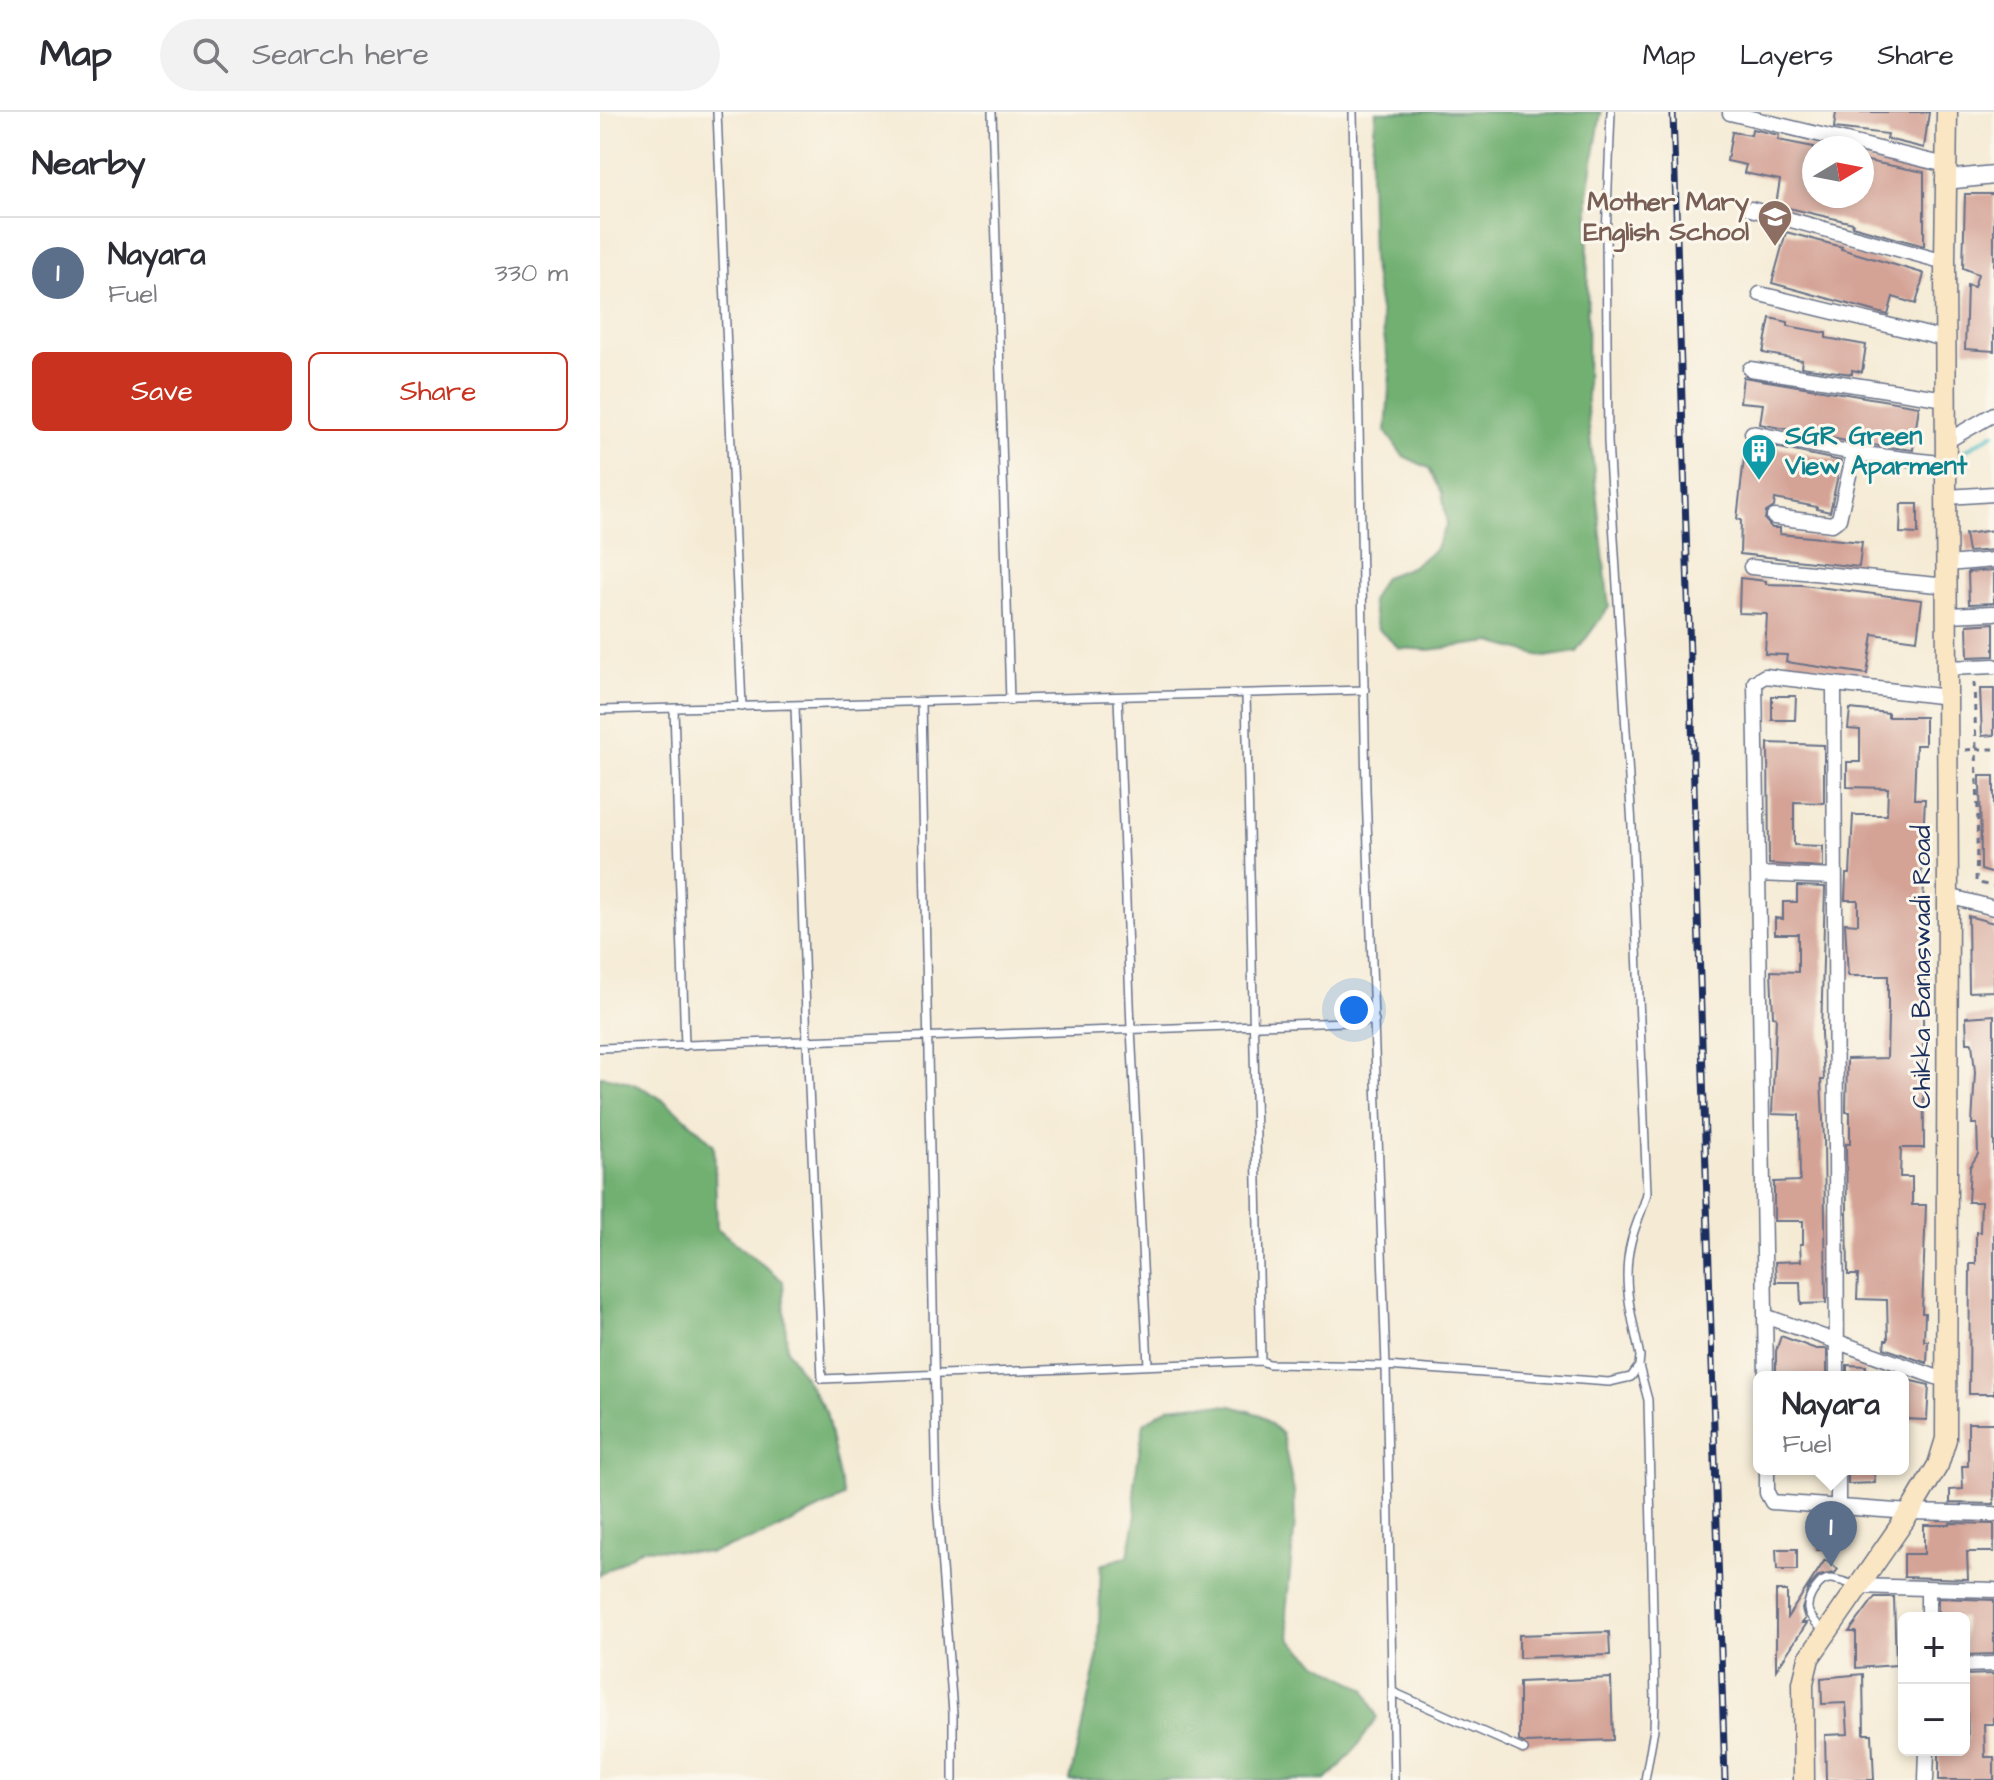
<!DOCTYPE html>
<meta charset="utf-8">
<style>
:root{--surface:#fff;--page:#f2f2f3;--text:#2b2b33;--muted:#7c7c81;--line:#e1e1e2;--accent:#c8321e}
body{margin:0;font-family:"Architects Daughter",sans-serif;background:var(--page);color:var(--text)}
.controls{position:absolute;right:24px;bottom:24px;display:grid;overflow:hidden;border-radius:12px;box-shadow:0 4px 12px #0003}
.controls button{width:72px;height:72px;display:grid;place-items:center;padding:0;border:0;border-bottom:2px solid var(--line);background:var(--surface);color:var(--text);font:40px sans-serif}
.compass{position:absolute;left:1202px;top:24px;width:72px;height:72px;border-radius:50%;background:var(--surface);box-shadow:0 4px 12px #0003;rotate:80deg}
.you{position:absolute;left:754px;top:898px;width:28px;height:28px;margin:-20px;border:6px solid #fff;border-radius:50%;background:#1a73e8;box-shadow:0 0 0 12px #1a73e833}
.badge{display:grid;place-items:center;width:52px;height:52px;border-radius:50%;background:var(--accent);color:#fff;font-size:26px;font-weight:700}
.pin{position:absolute;translate:-50% -66px;filter:drop-shadow(0 2px 4px #0008)}
.pin::after{content:'';position:absolute;top:42px;width:28px;height:24px;background:inherit;clip-path:polygon(0 0,100% 0,50% 100%)}
.popup{position:absolute;left:1153px;top:1259px;width:156px;height:104px;box-sizing:border-box;display:grid;place-content:center;border-radius:12px;background:var(--surface);filter:drop-shadow(0 2px 6px #0005);font-size:26px;white-space:nowrap;color:var(--muted)}
.popup b{font-size:30px;color:var(--text)}
.popup::after{content:'';position:absolute;left:50%;top:100%;margin-left:-16px;border:16px solid transparent;border-top-color:var(--surface)}
.list{margin:0;padding:0;list-style:none}
h2{display:flex;justify-content:space-between;align-items:center;height:104px;margin:0;padding:0 32px;font-size:34px}
h2 small{font-size:26px;font-weight:400;color:var(--muted)}
.list li{display:grid;grid-template-columns:52px 1fr auto;gap:24px;align-items:center;box-sizing:border-box;height:112px;padding:0 32px;border-top:2px solid var(--line)}
.list b{display:block;font-size:30px;white-space:nowrap}
.list p{margin:0;font-size:26px;white-space:nowrap;color:var(--muted)}
.list em{font-size:26px;font-style:normal;color:var(--muted)}
.actions{display:flex;gap:16px;padding:24px 32px}
.actions a{flex:1;padding:18px 0;border:2px solid var(--accent);border-radius:12px;text-align:center;font-size:28px;color:var(--accent)}
.actions .main{background:var(--accent);color:#fff}
.icon{flex:none;width:44px;height:44px;fill:none;stroke:currentColor;stroke-width:2;stroke-linecap:round;stroke-linejoin:round}
.map{position:relative;flex:none;width:1394px;height:1668px;overflow:hidden}
header{display:flex;align-items:center;gap:48px;box-sizing:border-box;height:112px;padding:0 40px;background:var(--surface);border-bottom:2px solid var(--line)}
header strong{font-size:38px}
nav{display:flex;gap:44px;margin-inline-start:auto;font-size:28px}
.search{width:560px;height:72px;background:var(--page);display:flex;align-items:center;gap:20px;box-sizing:border-box;padding:0 28px;border-radius:44px;color:var(--muted);font-size:30px}
main{display:flex}
aside{flex:1;background:var(--surface)}
.map>svg:first-child{display:block}
.forest{fill:#72b072;stroke:#467068;stroke-width:2}
.lines{fill:none;stroke-linecap:round;stroke-linejoin:round}
.stream{stroke:#4fbec5;stroke-width:4}
.building{fill:#d4a396}
.service-casing{stroke:#677188;stroke-width:10}
.minor-casing{stroke:#677188;stroke-width:17}
.tertiary-casing{stroke:#677188;stroke-width:21}
.secondary-casing{stroke:#677188;stroke-width:23}
.path{stroke:#677188;stroke-width:3;stroke-dasharray:6 6;stroke-linecap:butt}
.service{stroke:#fff;stroke-width:7}
.minor{stroke:#fff;stroke-width:14}
.tertiary{stroke:#fff;stroke-width:18}
.secondary{stroke:#fbe6c4;stroke-width:20}
.rail-casing{stroke:#1b2f5e;stroke-width:7}
.rail{stroke:#fbf7ec;stroke-width:4;stroke-dasharray:12;stroke-linecap:butt}
.labels{text-anchor:middle;dominant-baseline:central;stroke-width:6;stroke-linejoin:round;paint-order:stroke}
.education-label{font-size:26px;font-weight:bold;fill:#785e54;stroke:#fbf7ec;text-anchor:end}
.culture-label{font-size:26px;font-weight:bold;fill:#0d838f;stroke:#fbf7ec;text-anchor:start}
.street-label{font-size:26px;fill:#1b2f5e;stroke:#fbf7ec}
</style>
<header>
<strong>Map</strong>
<div class="search"><svg class="icon" aria-label="search" viewBox="0 0 24 24"><circle cx="10" cy="10" r="6"/><path d="M15 15l6 6"/></svg>Search here</div>
<nav><a>Map</a><a>Layers</a><a>Share</a></nav>
</header>
<main>
<aside>
<h2>Nearby<small></small></h2>
<ul class="list">
<li><span class="badge" style="background:#5c6f8a">1</span><div><b>Nayara</b><p>Fuel</p></div><em>330 m</em></li>
</ul>
<div class="actions"><a class="main">Save</a><a>Share</a></div>
</aside>
<div class="map">
<svg width="1394" height="1668" viewBox="0 0 1394 1668">
<rect width="100%" height="100%" fill="#fbf7ec"/>
<filter id="ink" filterUnits="userSpaceOnUse"><feTurbulence type="fractalNoise" baseFrequency=".0125" numOctaves="2"/><feDisplacementMap in="SourceGraphic" scale="16" xChannelSelector="R" yChannelSelector="G"/><feConvolveMatrix kernelMatrix="1 2 1 2 8 2 1 2 1" color-interpolation-filters="sRGB"/></filter>
<filter id="wash" filterUnits="userSpaceOnUse"><feTurbulence type="fractalNoise" baseFrequency=".006" numOctaves="4" result="noise"/><feDisplacementMap in="SourceGraphic" scale="32" xChannelSelector="R" yChannelSelector="G"/><feGaussianBlur stdDeviation="1.8" result="paint"/><feColorMatrix in="noise" values="0 0 0 0 0 0 0 0 0 0 0 0 0 0 0 0 0 1.4 0 .05"/><feComposite in="paint" operator="in"/></filter>
<g filter="url(#wash)">
<rect width="100%" height="100%" fill="#f5ebd5"/>
<path class="forest" d="M776 0H1001L988 81 987 297 1009 495 976 540 945 545 891 530 829 538 799 536 777 516 771 489 784 465 811 455 835 438 847 412 842 381 829 356 803 344 786 320 790 262 772 147 770 60Z
M0 964C48 968 81 1001 114 1033L117 1116 183 1169 187 1238 226 1300 244 1385 166 1423 109 1441 43 1436 0 1463Z
M600 1292 632 1294 661 1303 682 1322 694 1380 695 1410 686 1501 691 1528 715 1549 765 1577 777 1605C762 1630 747 1649 726 1668H470L498 1542 501 1453 528 1444 536 1403 534 1372 544 1311 569 1295Z"/>
<g class="lines">
<path class="stream" d="M1364 339 1394 321"/>
</g>
<g id="blocks">
<path class="building" d="M1236 0H1329L1324 36 1287 27 1288 22 1234 16Z
M1152 17 1179 23 1178 28 1214 35V84H1262V48L1324 60V134L1252 114 1253 111 1176 93 1180 68 1144 61 1146 53 1127 49 1132 20 1151 23Z
M1365 82H1394V239L1365 237 1367 173 1374 175 1378 162 1363 156Z
M1186 120 1242 135 1241 137 1322 161 1324 162 1316 192 1293 185 1288 203 1172 171Z
M1170 206 1188 210V214L1226 221V226L1266 233 1262 260 1252 258V262L1201 255 1202 248 1163 241Z
M1143 265 1319 294 1313 338 1256 331 1160 312 1163 292 1140 290Z
M1146 329 1241 349 1230 400 1217 397V395L1175 387 1174 395 1166 400 1165 408 1172 416H1180V422L1262 430 1259 455 1140 442 1141 408 1137 407Z
M1301 392H1318V422L1300 421Z
M1394 418V438L1368 440 1365 422Z
M1394 458V491L1369 492 1368 460Z
M1140 466 1166 469V472L1202 473 1322 488 1317 528 1273 522 1267 562 1186 550 1187 543 1165 542 1167 502 1139 501Z
M1394 511V544L1368 545 1367 513Z
M1380 577H1394V623L1382 624Z
M1172 584H1196L1195 608H1172Z
M1250 597 1288 601V605H1325V633H1316L1314 687H1325L1321 768H1324L1323 796H1327V822H1324L1325 880H1327V904H1323L1324 1036H1301L1300 1065H1312V1093H1326L1322 1201H1325L1324 1229H1328L1327 1251 1284 1236 1285 1228H1288L1287 1188 1257 1187 1258 1163H1248L1246 1032H1250V1000H1246L1247 947 1287 946 1288 903V864H1248L1245 811 1258 812V788H1245L1246 762H1250L1253 703H1287L1288 676 1247 675V650H1260V618L1248 617Z
M1168 631 1224 633V691L1194 690V733L1223 734V755L1169 752Z
M1380 664H1394V762L1381 758Z
M1197 774 1225 775 1221 922 1224 968H1221L1224 1027 1226 1191 1201 1192 1200 1170H1176L1175 1150 1201 1149 1200 1132H1203V1109H1174V1070L1200 1069 1199 1003 1172 1002 1176 905 1173 904 1171 859 1198 860V822H1175V806L1183 807V790H1197Z
M1368 804 1394 811V879L1369 880Z
M1394 903V1282H1369L1370 1152H1376V1120H1380L1381 1090H1368L1370 1055 1378 1042 1377 1012H1372L1375 960 1372 931H1367L1366 905Z
M1181 1224 1216 1237H1227V1265H1176V1239Z
M1247 1253 1266 1254 1265 1265H1247Z
M1303 1267 1329 1273 1327 1308 1303 1307Z
M1368 1311H1394V1392L1350 1391V1378L1363 1377 1362 1354H1368Z
M1248 1357H1274L1275 1371 1248 1372Z
M1217 1410H1236V1438H1217Z
M1350 1411 1394 1412V1440H1367L1368 1467 1304 1465V1442H1324V1413H1350Z
M1176 1437H1197V1458H1177Z
M1225 1448 1238 1457 1235 1461 1219 1464 1209 1475 1202 1497 1205 1507 1202 1511H1207L1176 1558V1479H1187V1506Z
M1275 1485H1294L1296 1553 1256 1556V1520H1249Z
M1338 1486 1394 1488V1542L1364 1543V1506H1338Z
M1009 1520 1010 1543 919 1546V1523Z
M1263 1562 1264 1622H1272L1274 1668H1226L1225 1623 1248 1622 1246 1591 1222 1592 1221 1566Z
M1394 1562V1612H1384L1385 1645H1394V1668H1339V1638H1364V1628L1368 1629 1367 1594 1364 1595V1563Z
M1011 1566 1013 1628 924 1631 919 1629V1570Z"/>
</g>
</g>
<g filter="url(#ink)">
<use href="#blocks" fill-opacity="0" stroke="#677188" stroke-width="2"/>
<g class="lines">
<defs>
<path id="service" d="M117 0 142 595
M392 0 410 589
M753 0 766 679 786 1254 794 1668
M646 582 661 1249
M518 585 531 916 548 1253
M321 591 337 1390 353 1601V1668
M195 594 207 930 222 1267 661 1249 669 1252 786 1254 1009 1270 1031 1265 1039 1254 1040 1244C1032 1205 1021 1169 1031 1130 1035 1113 1043 1098 1047 1081L1032 714 1008 330 1006 124 1011 0
M74 597 85 934
M0 598 765 578
M0 936 775 909
M1039 1254 1048 1288 1055 1588 1054 1617 1045 1668
M1224 1519C1218 1513 1209 1505 1208 1497 1207 1486 1219 1467 1230 1467 1239 1467 1249 1472 1257 1474
M793 1580 924 1638"/>
<path id="minor" d="M1130 1 1346 53
M1151 97 1345 150
M1160 182 1345 227
M1150 257 1346 287
M1152 321 1254 341 1347 352
M1347 329 1394 302
M1347 385 1394 382
M1174 405 1232 412 1239 407 1254 341
M1347 452 1394 448
M1151 455 1348 474
M1348 503 1394 501
M1348 556 1394 554
M1234 572 1237 1265
M1158 762 1235 765
M1348 784 1394 796
M1165 1204 1347 1269
M1166 1265 1155 570 1165 564 1348 585
M1167 1357V1381L1172 1390 1310 1400 1394 1402
M1238 1357V1395
M1257 1474 1394 1478
M1328 1506V1477
M1364 1553 1394 1552
M1326 1668 1327 1638"/>
<path id="tertiary" d="M1345 68 1394 63"/>
<path id="secondary" d="M1204 1668 1203 1571 1209 1546 1310 1400 1338 1353 1346 1327 1348 784 1345 150 1347 0"/>
</defs>
<use href="#service" class="service-casing"/>
<use href="#minor" class="minor-casing"/>
<use href="#tertiary" class="tertiary-casing"/>
<use href="#secondary" class="secondary-casing"/>
<path class="path" d="M1394 637H1376L1378 699 1376 770 1394 775
M1365 638 1376 637 1374 568"/>
<use href="#service" class="service"/>
<use href="#minor" class="minor"/>
<use href="#tertiary" class="tertiary"/>
<use href="#secondary" class="secondary"/>
<defs>
<path id="rail" d="M1073 0 1125 1668"/>
</defs>
<use href="#rail" class="rail-casing"/>
<use href="#rail" class="rail"/>
</g>
</g>
<defs>
<symbol id="school-pin" viewBox="-11 -11 22 30"><path d="M0 17L-7.5 6A9.5 9.5 0 1 1 7.5 6Z" fill="#8d6e63" stroke="#fbf7ec"/><path d="M0-5L7-2L0 1L-7-2ZM-4 1L0 2.5L4 1V4Q0 6-4 4Z" fill="#fff"/></symbol>
<symbol id="building-pin" viewBox="-11 -11 22 30"><path d="M0 17L-7.5 6A9.5 9.5 0 1 1 7.5 6Z" fill="#0f9aa8" stroke="#fbf7ec"/><path d="M-4-6H4V6H1V3H-1V6H-4ZM-2.5-4.3h1.7v1.8h-1.7ZM.8-4.3h1.7v1.8H.8ZM-2.5-1h1.7V.8h-1.7ZM.8-1h1.7V.8H.8Z" fill="#fff"/></symbol>
</defs>
<g fill-rule="evenodd">
<use href="#school-pin" x="1155" y="85" width="40" height="54"/>
<use href="#building-pin" x="1139" y="319" width="40" height="54"/>
</g>
<g class="labels">
<g class="education-label">
<text x="1149" y="90">Mother Mary<tspan x="1149" dy="30">English School</tspan></text>
</g>
<g class="culture-label">
<text x="1185" y="324">SGR Green<tspan x="1185" dy="30">View Aparment</tspan></text>
</g>
<g class="street-label">
<text transform="translate(1322 855) rotate(-90)">Chikka Banaswadi Road</text>
</g>
</g>
</svg>
<div class="controls">
<button>+</button>
<button>−</button>
</div>
<svg class="compass" viewBox="-18 -18 36 36"><path d="M0-13l5 13h-10z" fill="#e53935"/><path d="M0 13l5-13h-10z" fill="#7c7c81"/></svg>
<div class="you"></div>
<div class="pin badge" style="left:1231px;top:1455px;background:#5c6f8a">1</div>
<div class="popup"><b>Nayara</b>Fuel</div>
</div>
</main>
